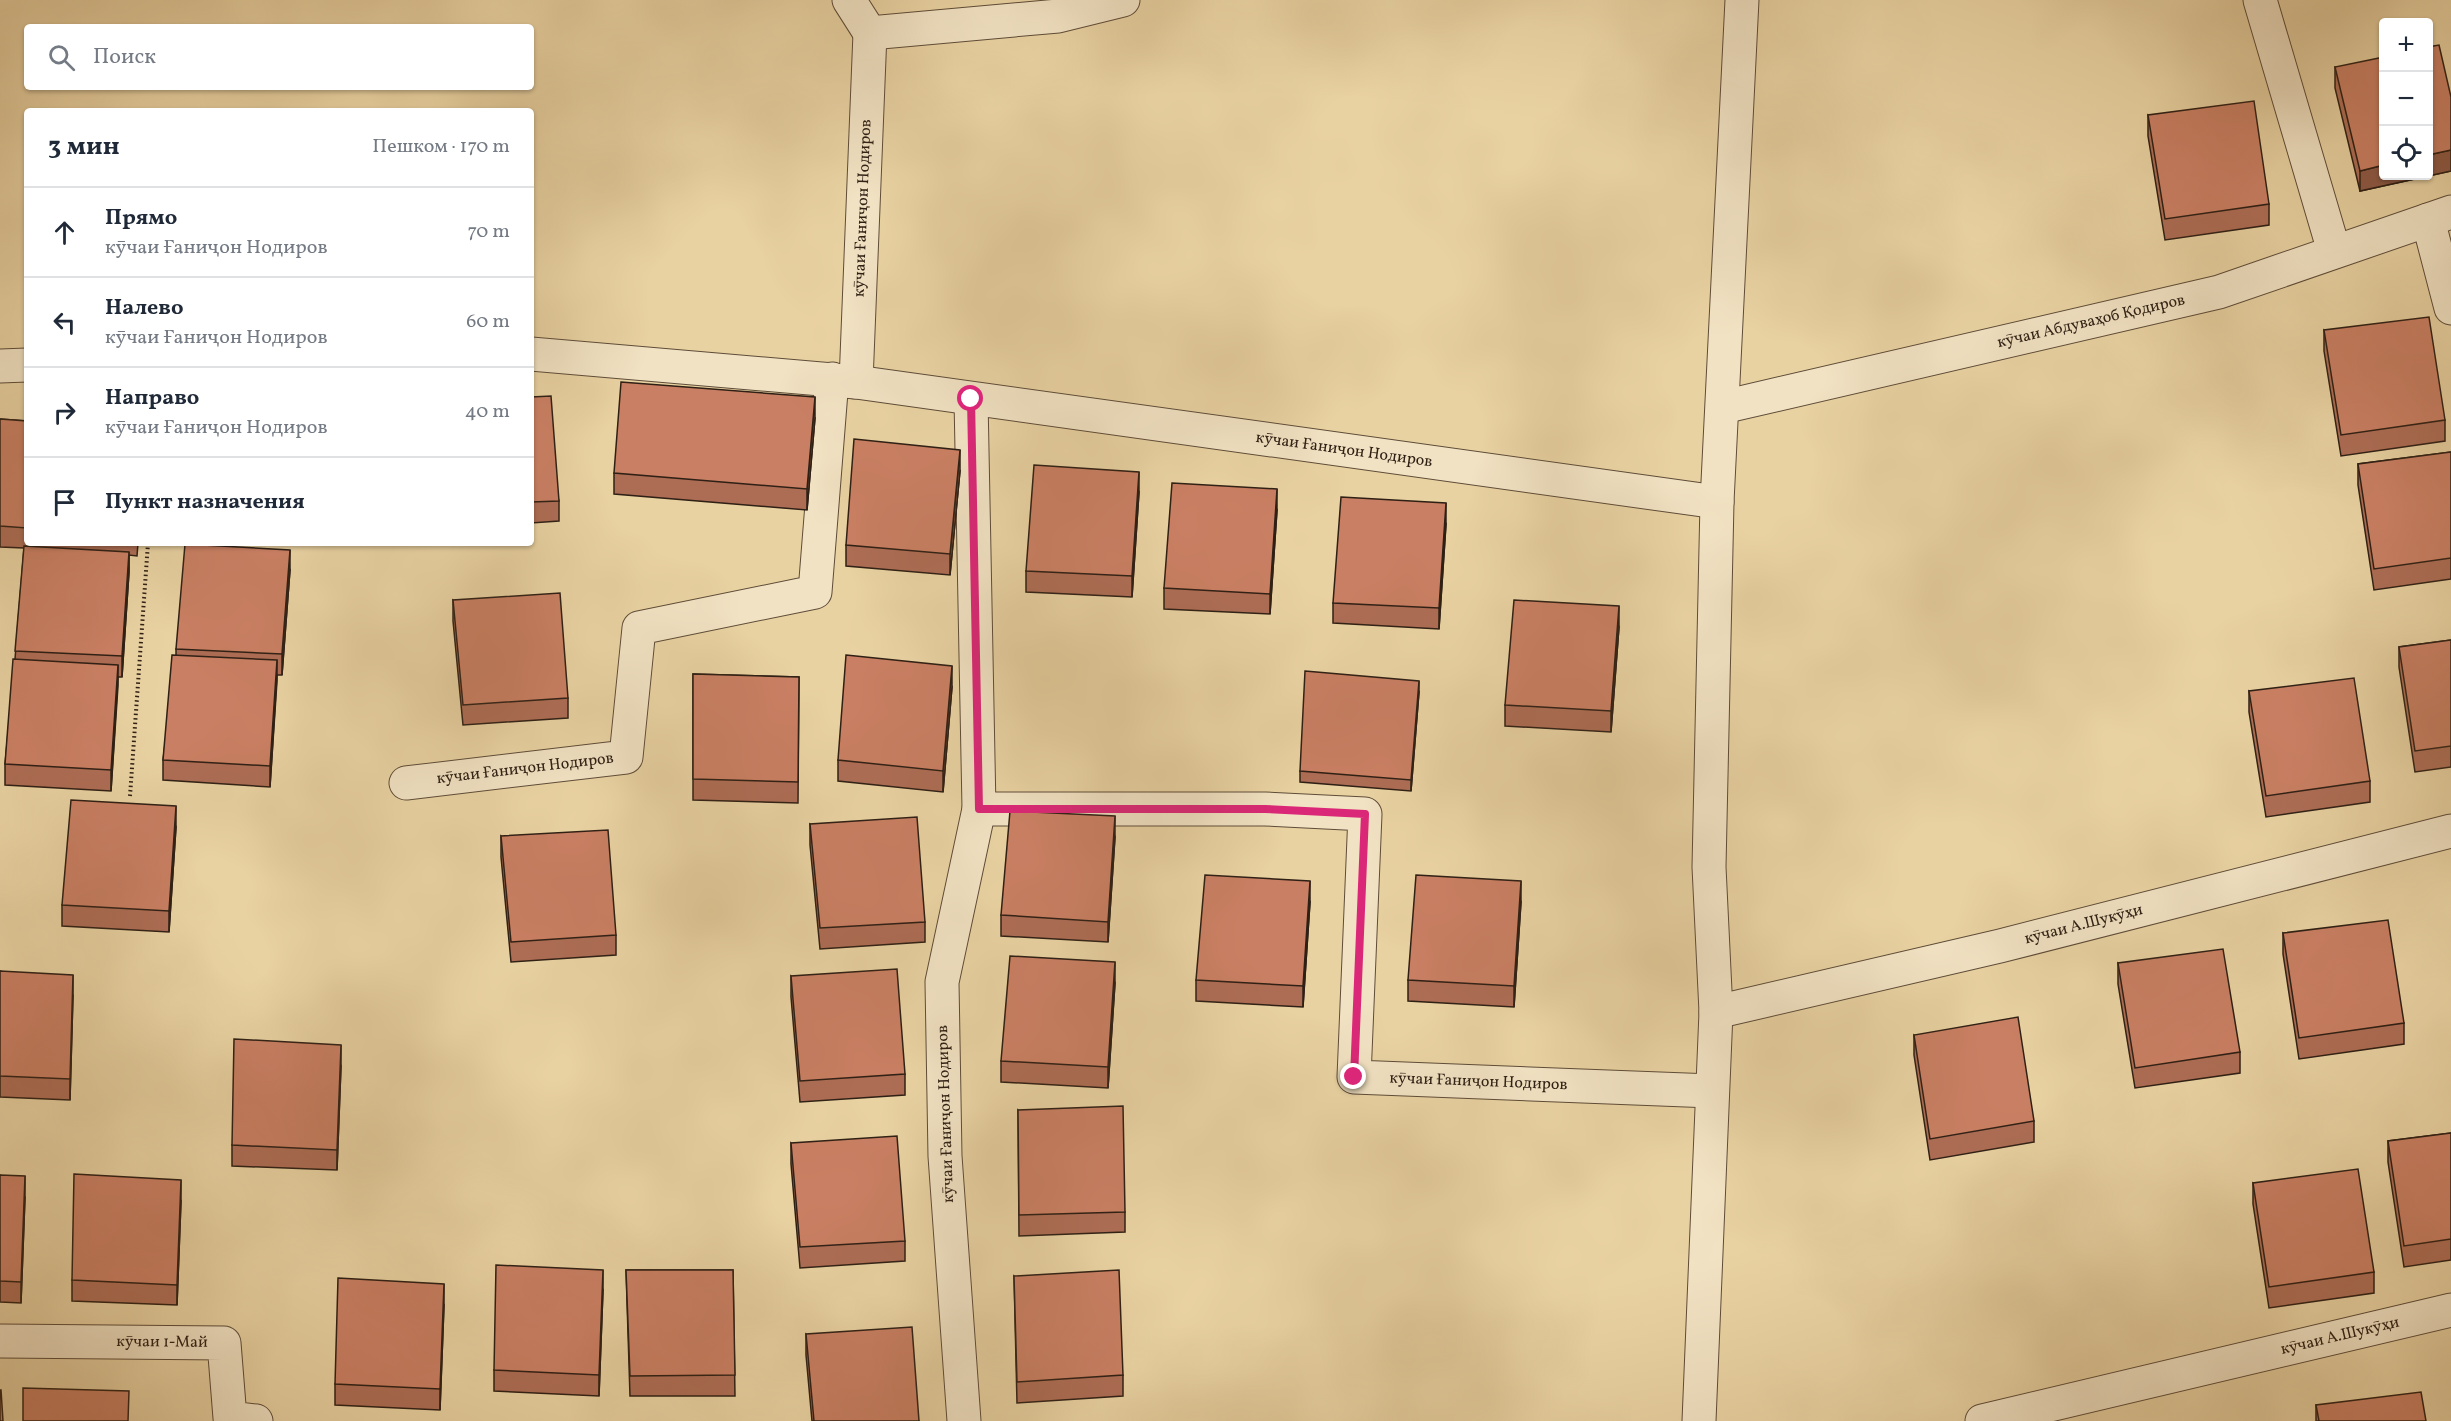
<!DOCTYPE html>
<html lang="ru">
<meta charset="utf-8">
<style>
:root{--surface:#fff;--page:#f2f2f3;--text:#1f2937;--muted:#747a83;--line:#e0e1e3}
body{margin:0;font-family:Vollkorn,serif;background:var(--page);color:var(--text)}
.controls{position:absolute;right:18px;top:18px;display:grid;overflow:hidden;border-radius:6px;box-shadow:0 2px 4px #0004}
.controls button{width:54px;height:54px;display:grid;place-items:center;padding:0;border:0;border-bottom:2px solid var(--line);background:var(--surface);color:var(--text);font:30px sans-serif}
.stop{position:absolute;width:18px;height:18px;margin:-14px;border:4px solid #db2777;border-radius:50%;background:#fff}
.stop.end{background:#db2777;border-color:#fff;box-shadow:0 2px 6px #0008}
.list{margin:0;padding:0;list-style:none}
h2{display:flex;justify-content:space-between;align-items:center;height:78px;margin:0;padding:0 24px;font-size:26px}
h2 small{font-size:20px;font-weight:400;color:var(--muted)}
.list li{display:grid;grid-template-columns:39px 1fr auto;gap:18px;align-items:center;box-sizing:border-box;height:90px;padding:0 24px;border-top:2px solid var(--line)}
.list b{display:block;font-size:22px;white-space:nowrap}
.list p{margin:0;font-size:20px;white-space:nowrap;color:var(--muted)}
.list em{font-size:20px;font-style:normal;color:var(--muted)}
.icon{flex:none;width:33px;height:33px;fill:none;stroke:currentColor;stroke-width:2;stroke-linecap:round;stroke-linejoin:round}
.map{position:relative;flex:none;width:2451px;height:1421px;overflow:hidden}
.search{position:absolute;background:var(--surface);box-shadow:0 2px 4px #0004;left:24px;top:24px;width:510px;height:66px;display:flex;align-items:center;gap:15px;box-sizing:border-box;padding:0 21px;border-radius:6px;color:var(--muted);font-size:22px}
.panel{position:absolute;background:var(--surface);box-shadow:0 2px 4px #0004;left:24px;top:108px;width:510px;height:438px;border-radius:6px}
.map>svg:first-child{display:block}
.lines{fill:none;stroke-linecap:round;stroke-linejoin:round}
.minor-casing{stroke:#5e4c38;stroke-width:35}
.tertiary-casing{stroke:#5e4c38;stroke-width:35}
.path{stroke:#2f2015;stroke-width:4;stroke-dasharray:1.5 3;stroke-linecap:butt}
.minor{stroke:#f1e2c3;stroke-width:33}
.tertiary{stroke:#f1e2c3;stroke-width:33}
.wall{fill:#ad6d55;stroke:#2f2015;stroke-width:1.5}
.shaded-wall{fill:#8d5945;stroke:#2f2015;stroke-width:1.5}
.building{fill:#c97f63;stroke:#2f2015;stroke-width:1.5}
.route{stroke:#db2777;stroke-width:8}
.labels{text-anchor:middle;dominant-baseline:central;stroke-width:6;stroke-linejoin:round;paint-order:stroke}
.street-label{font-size:16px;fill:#2f2015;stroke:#f1e2c3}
</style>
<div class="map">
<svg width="2451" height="1421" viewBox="0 0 2451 1421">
<rect width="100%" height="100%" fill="#e9d2a2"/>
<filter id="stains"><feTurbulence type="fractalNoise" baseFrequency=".00333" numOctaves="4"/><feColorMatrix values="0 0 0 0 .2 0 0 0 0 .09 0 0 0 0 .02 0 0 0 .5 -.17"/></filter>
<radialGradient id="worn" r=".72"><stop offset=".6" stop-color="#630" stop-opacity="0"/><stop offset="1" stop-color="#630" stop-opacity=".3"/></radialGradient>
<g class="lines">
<defs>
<g id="minor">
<path d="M849 0 870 33 1058 16 1123 0"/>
<path d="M2260 0 2334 251"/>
<path d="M2428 220 2451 308"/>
<path id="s1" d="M856 382 870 33"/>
<path id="s2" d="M1723 407 2219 292 2451 212"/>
<path id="s3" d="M406 783 626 757 639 628 815 592 832 379"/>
<path id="s4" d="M979 809H1265L1365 814 1354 1077 1712 1091"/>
<path id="s5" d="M1716 1012 2000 946 2451 831"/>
<path id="s6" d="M0 1341 224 1343 230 1418 256 1421"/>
<path d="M964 1421 945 1156 942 982 979 809 971 399"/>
<path id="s7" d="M1982 1421 2451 1310"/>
</g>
<g id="tertiary">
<path id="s8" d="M531 354 856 382 1717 502"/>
<path d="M0 366 27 365"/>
<path d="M1699 1421 1716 1012 1709 867 1717 502 1742 0"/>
</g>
</defs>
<use href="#minor" class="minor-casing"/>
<use href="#tertiary" class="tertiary-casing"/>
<path class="path" d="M130 796 148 543"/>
<use href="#minor" class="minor"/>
<use href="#tertiary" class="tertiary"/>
</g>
<path class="wall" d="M2335 67 2451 97V171L2360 191 2335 88Z
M2148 115 2269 204V225L2165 240 2148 136Z
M2324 330 2445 420V441L2341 456 2324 351Z
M531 397 559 501V521L531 523Z
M815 418 807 510 614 494V473Z
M0 419 27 421V543H138L137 556 129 555V572L122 677H118L111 791 5 785V764L15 659 24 548 0 547Z
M2451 452V579L2374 590 2358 485V464Z
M960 471 950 575 846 566V545Z
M1139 492 1132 597 1026 592V571Z
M1277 510 1270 614 1164 609V588Z
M1446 524 1439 629 1333 623V603Z
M290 570 282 675H277L270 787 163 780V760L176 655V649Z
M453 600 568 698V718L463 725 453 621Z
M1619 627 1611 732 1505 726V705Z
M2451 640V767L2415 772 2399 667V647Z
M693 674 799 677 798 803 693 800Z
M952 687 943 792 838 781V760Z
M2249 691 2370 781V802L2266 817 2249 712Z
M1419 692 1411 791 1300 782V771Z
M810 824 925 922V942L820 949 810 845Z
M176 827 169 932 62 926V905Z
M501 836 616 935V955L511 962 501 857Z
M1115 837 1108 942 1001 936V915Z
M1310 902 1303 1007 1196 1001V980Z
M1521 902 1514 1007 1408 1001V980Z
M2283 933 2404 1023V1044L2299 1059 2283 954Z
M2118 963 2240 1052V1073L2135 1088 2118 984Z
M0 971 73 995 70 1100 0 1097Z
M791 976 905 1074V1095L800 1102 791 997Z
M1115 983 1108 1088 1001 1082V1061Z
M1914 1035 2034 1121V1142L1930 1160 1914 1055Z
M341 1066 337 1170 232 1166V1145Z
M1018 1110 1125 1212V1232L1019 1236Z
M2451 1133V1260L2404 1267 2388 1162V1141Z
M791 1143 905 1241V1261L800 1268 791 1164Z
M0 1175 25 1197 21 1303 0 1302Z
M2253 1183 2374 1272V1293L2269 1308 2253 1204Z
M181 1201 177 1305 72 1301V1280Z
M626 1270H733L735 1396H630Z
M1014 1276 1123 1375V1396L1017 1403Z
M603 1290 599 1396 494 1391V1370Z
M444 1305 440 1410 335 1405V1384Z
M806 1334 919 1421H812L806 1355Z
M2316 1405 2426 1421H2316Z"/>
<path class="shaded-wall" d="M2451 150V171L2360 191V171L2384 165V176H2428V155Z
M815 397V418L807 510V489Z
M960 450V471L950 575V554Z
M1139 472V492L1132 597V576Z
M1277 489V510L1270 614V594Z
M1446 503V524L1439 629V608Z
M290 550V570L282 675V654Z
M129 552V572L122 677V656Z
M1619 606V627L1611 732V711Z
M277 660V681L270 787V766Z
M118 665V686L111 791V770Z
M952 666V687L943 792V771Z
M1419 681V692L1411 791V780Z
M176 806V827L169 932V911Z
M1115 816V837L1108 942V922Z
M1310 881V902L1303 1007V986Z
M1521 881V902L1514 1007V986Z
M1115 962V983L1108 1088V1067Z
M73 975V995L70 1100V1079Z
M341 1045V1066L337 1170V1150Z
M25 1176V1197L21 1303V1282Z
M181 1180V1201L177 1305V1285Z
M603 1270V1290L599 1396V1375Z
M444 1284V1305L440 1410V1389Z"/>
<path class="building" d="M2439 45 2451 97V150L2428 155V47Z
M2384 57V165L2360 171 2335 67Z
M2254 101 2269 204 2165 219 2148 115Z
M2429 317 2445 420 2341 435 2324 330Z
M621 382 815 397 807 489 614 473Z
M551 396 559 501 531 502V397Z
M0 419 27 421V528L0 526Z
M854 439 960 450 950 554 846 545Z
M2451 452V558L2374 569 2358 464Z
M1034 465 1139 472 1132 576 1026 571Z
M1172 483 1277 489 1270 594 1164 588Z
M1341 497 1446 503 1439 608 1333 603Z
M185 544 290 550 282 654 176 649Z
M24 546 129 552 122 656 15 651Z
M560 593 568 698 463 705 453 600Z
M1514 600 1619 606 1611 711 1505 705Z
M2451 640V746L2415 751 2399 647Z
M172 655 277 660 270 766 163 760Z
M846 655 952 666 943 771 838 760Z
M13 659 118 665 111 770 5 764Z
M1305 671 1419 681 1411 780 1300 771Z
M693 674 799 677 798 782 693 779Z
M2354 678 2370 781 2266 796 2249 691Z
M71 800 176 806 169 911 62 905Z
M1010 811 1115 816 1108 922 1001 915Z
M917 817 925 922 820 928 810 824Z
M608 830 616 935 511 942 501 836Z
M1205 875 1310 881 1303 986 1196 980Z
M1416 875 1521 881 1514 986 1408 980Z
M2388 920 2404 1023 2299 1038 2283 933Z
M2223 949 2240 1052 2135 1068 2118 963Z
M1010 956 1115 962 1108 1067 1001 1061Z
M897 969 905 1074 800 1081 791 976Z
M0 971 73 975 70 1079 0 1076Z
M2018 1017 2034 1121 1930 1139 1914 1035Z
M234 1039 341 1045 337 1150 232 1145Z
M1123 1106 1125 1212 1019 1215 1018 1110Z
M2451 1133V1239L2404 1246 2388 1141Z
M897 1136 905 1241 800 1247 791 1143Z
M2358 1169 2374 1272 2269 1287 2253 1183Z
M74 1174 181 1180 177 1285 72 1280Z
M0 1175 25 1176 21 1282 0 1281Z
M496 1265 603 1270 599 1375 494 1370Z
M626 1270H733L735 1375 630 1376Z
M1119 1270 1123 1375 1017 1382 1014 1276Z
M338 1278 444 1284 440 1389 335 1384Z
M912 1327 919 1421H814L806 1334Z
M23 1388 129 1391 128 1421H23Z
M0 1390H1L3 1421H0Z
M2421 1392 2426 1421H2319L2316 1405Z"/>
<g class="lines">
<path class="route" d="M971 399 979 809H1265L1365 814 1354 1077"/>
</g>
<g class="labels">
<g class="street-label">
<text stroke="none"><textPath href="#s1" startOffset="174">кӯчаи Ғаниҷон Нодиров</textPath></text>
<text stroke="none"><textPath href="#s2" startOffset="378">кӯчаи Абдуваҳоб Қодиров</textPath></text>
<text stroke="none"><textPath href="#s8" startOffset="819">кӯчаи Ғаниҷон Нодиров</textPath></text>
<text stroke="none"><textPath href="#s3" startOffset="120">кӯчаи Ғаниҷон Нодиров</textPath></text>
<text stroke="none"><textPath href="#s5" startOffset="378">кӯчаи А.Шукӯҳи</textPath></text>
<text stroke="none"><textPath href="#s4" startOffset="774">кӯчаи Ғаниҷон Нодиров</textPath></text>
<text transform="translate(946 1114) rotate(-92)">кӯчаи Ғаниҷон Нодиров</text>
<text stroke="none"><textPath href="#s7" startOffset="368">кӯчаи А.Шукӯҳи</textPath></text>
<text stroke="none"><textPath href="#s6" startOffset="162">кӯчаи 1-Май</textPath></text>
</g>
</g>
<rect width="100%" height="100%" filter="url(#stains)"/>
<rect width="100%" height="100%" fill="url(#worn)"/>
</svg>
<div class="controls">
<button>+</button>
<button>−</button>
<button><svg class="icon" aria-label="locate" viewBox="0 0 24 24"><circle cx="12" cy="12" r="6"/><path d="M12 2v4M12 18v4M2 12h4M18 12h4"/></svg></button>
</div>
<div class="stop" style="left:971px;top:399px"></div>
<div class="stop end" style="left:1354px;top:1077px"></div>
<div class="search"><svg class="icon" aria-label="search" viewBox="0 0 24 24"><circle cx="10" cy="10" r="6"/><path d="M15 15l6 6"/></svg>Поиск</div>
<section class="panel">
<h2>3 мин<small>Пешком · 170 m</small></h2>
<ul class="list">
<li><svg class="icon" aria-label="ahead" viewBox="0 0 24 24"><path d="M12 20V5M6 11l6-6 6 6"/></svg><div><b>Прямо</b><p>кӯчаи Ғаниҷон Нодиров</p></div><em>70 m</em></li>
<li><svg class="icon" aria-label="left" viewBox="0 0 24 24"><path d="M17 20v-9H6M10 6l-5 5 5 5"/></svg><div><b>Налево</b><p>кӯчаи Ғаниҷон Нодиров</p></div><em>60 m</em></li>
<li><svg class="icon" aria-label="right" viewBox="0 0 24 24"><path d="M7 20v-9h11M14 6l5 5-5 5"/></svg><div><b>Направо</b><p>кӯчаи Ғаниҷон Нодиров</p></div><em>40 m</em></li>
<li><svg class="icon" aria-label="arrive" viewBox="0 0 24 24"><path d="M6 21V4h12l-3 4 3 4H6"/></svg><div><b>Пункт назначения</b></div></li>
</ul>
</section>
</div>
